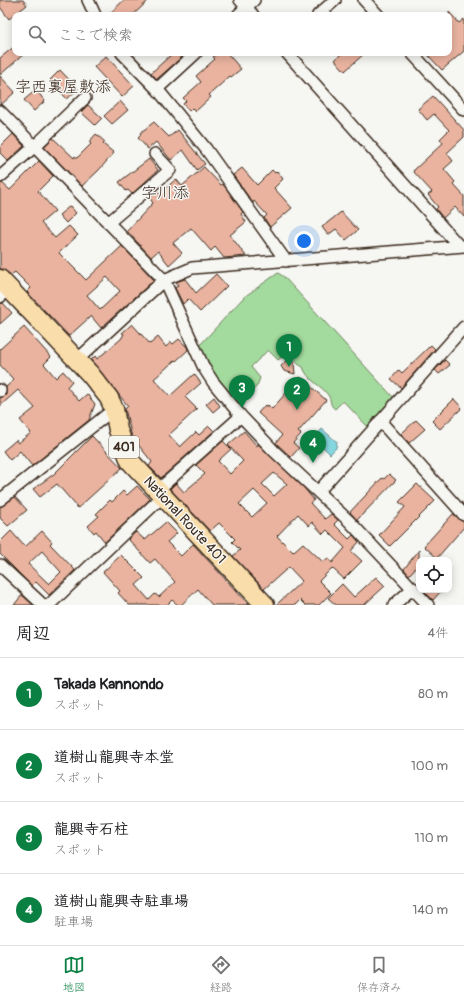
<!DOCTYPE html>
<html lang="ja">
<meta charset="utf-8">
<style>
:root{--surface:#fff;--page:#f6f6f6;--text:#202124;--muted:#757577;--line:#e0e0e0;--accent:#0b8043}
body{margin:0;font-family:Pangolin,"Klee One",sans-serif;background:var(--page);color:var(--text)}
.controls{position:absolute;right:12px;bottom:12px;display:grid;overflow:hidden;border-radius:8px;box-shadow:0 2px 10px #0003}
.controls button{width:36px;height:36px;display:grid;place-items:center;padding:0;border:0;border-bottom:1px solid var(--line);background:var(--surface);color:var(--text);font:20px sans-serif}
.you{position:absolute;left:304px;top:241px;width:14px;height:14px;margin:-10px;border:3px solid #fff;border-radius:50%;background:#1a73e8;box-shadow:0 0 0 6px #1a73e833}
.badge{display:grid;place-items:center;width:26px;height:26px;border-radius:50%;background:var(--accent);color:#fff;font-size:13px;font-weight:700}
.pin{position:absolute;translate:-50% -33px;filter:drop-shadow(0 1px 2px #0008)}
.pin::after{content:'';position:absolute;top:21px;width:14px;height:12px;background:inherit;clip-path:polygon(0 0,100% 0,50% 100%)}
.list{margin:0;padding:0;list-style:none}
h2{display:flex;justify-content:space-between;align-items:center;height:52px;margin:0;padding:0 16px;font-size:17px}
h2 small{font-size:13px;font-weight:400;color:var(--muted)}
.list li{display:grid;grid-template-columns:26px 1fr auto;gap:12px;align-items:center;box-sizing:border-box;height:72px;padding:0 16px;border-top:1px solid var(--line)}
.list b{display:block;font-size:15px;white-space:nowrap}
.list p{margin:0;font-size:13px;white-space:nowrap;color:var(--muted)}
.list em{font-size:13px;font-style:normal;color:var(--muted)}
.icon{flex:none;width:22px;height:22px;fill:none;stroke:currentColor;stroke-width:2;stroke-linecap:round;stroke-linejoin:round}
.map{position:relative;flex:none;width:464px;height:605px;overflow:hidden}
.search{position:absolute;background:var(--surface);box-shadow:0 2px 10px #0003;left:12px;right:12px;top:12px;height:44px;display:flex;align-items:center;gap:10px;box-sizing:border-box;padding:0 14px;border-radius:8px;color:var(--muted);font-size:15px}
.sheet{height:340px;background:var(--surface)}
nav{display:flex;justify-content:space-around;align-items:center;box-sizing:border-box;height:56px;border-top:1px solid var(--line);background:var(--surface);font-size:11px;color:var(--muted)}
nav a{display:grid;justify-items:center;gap:2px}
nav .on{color:var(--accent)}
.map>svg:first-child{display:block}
.green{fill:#a3da9d;stroke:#6f825e}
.water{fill:#86d6df;stroke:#689192}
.building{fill:#e9b39f;stroke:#3b2a1e;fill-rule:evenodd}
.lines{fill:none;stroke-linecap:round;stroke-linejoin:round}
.minor-casing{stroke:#3b2a1e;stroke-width:14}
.trunk-casing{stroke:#3b2a1e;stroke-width:21}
.minor{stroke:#f6f6f2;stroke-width:11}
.trunk{stroke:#f9deab;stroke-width:18}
.labels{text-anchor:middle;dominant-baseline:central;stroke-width:3;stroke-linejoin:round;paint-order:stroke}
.shield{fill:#f6f6f2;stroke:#73675e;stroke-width:1}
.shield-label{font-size:13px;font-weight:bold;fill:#3b2a1e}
.street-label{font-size:14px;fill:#3b2a1e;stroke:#f6f6f2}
.quarter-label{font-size:16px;fill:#3b2a1e;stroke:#f6f6f2}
</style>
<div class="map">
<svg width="464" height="605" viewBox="0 0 464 605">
<rect width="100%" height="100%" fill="#f6f6f2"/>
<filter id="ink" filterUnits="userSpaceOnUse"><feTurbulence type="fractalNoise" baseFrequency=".025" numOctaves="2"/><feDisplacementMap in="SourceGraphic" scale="8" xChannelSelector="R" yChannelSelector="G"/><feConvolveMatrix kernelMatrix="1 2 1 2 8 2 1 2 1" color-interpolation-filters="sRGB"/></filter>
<g filter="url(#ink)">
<path class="green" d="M278 273 284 277 393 397 368 427 343 401 335 409C329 405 332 401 328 395 321 385 307 380 303 367L298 364 289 352 278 360 268 350 251 367 260 378 257 386 238 406 212 372 199 346 244 297Z"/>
<path class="water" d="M322 429 337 442 336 448 330 454 314 438Z"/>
<path class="building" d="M0 0H23L27 5 9 19 0 7Z
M124 0H149L133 15H108Z
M449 12 459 23 464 19V51L442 70 426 53H449Z
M15 46V53H25L0 75V58Z
M173 53H178L182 57 157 79 151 73Z
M218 53H227L241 69 231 77 230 76 209 95 211 97 196 111 192 108 189 111 183 104 186 101 183 98 201 82 196 76 215 59 213 57Z
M342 53H365L345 71 335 60Z
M106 56 134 86 122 97 94 67Z
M60 70 78 89 67 99 50 80Z
M0 76 15 92 2 104H0Z
M36 90 45 101 34 111 24 100Z
M433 96 464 130V137L447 153 453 161 444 169 455 182 453 184 464 196V217L455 207 443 218 436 209 438 207 428 195 432 192 413 171 443 143 440 139 449 130 434 114 427 120 418 109Z
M120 101 128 110 112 124 104 116Z
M88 105 102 118 95 125 81 112Z
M154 122 169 137 178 130 205 164 197 170 183 150 171 160 156 142 148 149 138 138 141 135 140 133Z
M13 134 24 146 8 161 0 153V147Z
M96 134 105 142 103 144 114 153 98 171 82 186 44 147 53 138 74 158 75 156 77 158 91 144 89 142Z
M149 159 158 170 132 194 128 190 126 191 119 182Z
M39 161 53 176 38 191 55 211 41 223 55 238 69 226 78 235 59 253 86 280 122 246 154 280 101 328 91 316 69 336 27 292 31 288 15 272 11 275 3 269H0V184L2 183 10 190ZM107 277 120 291 100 310 87 295Z
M204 167 221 185 223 184 243 212 241 214 246 222 230 235 246 256 224 258 215 247 211 251 191 228 173 243 182 253 169 265 158 251 151 257 127 231 153 203 149 197 156 191 159 194 176 179 182 186Z
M242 168 257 185 272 170 275 173 277 171 283 179 274 188 292 208 270 227 264 218 267 215 254 201 253 203 233 175Z
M70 206 76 213 66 223 59 215Z
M341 212 358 230 346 240 336 229 328 235 322 227Z
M216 274 227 286 200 312 188 299 183 304 175 288 178 285 176 282 185 279 196 293Z
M3 303 12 313 0 324V304Z
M132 324 150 344 158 337 166 347 171 342 173 344 179 339 187 347 188 350 176 361 175 360 154 379 170 396 194 374 201 383 185 397 197 409 169 435 180 447 196 432 199 435 209 426 214 431 161 478 149 466 152 462 132 437 125 409 128 406 91 360 95 356 97 359 121 339 124 334 122 333Z
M24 327 51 357 44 364 56 378 63 371 72 381 67 387 79 401 87 394 95 404 89 420 32 466 20 451 10 460 3 451 16 440 18 443 31 433 20 420 35 408 18 390 0 406V398L6 395V387L14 380 0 365V349Z
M431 345 435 349 401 388 391 379 399 370 402 373Z
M287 360 294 363 295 374 284 371 281 366Z
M445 360 450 365 439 374 435 370Z
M300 377 326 400 298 432 301 434 293 443 299 448 291 457 276 443 282 435 258 413 265 405 267 407 268 405 272 409Z
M214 397 220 406 213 412 206 404Z
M454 399 462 408 440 429 432 421Z
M416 420 425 429 409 443 401 434Z
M244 431 257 446 258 444 304 488 314 500 310 503 325 519 331 514 338 520 334 524 349 539 353 535 359 542 351 551 362 561 344 579 332 568 319 581 331 593 319 605H305L300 600 295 605H276L302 581 289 567 264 589 233 556 240 550 232 542 235 539 219 523 210 531 170 489 176 483 184 492 205 474 196 465 223 441 231 449 218 461 230 474 243 461 228 445ZM274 473 287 484 274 496 262 484ZM254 490 267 503 252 517 239 504ZM298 514 309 526 312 522 323 534 327 530 345 548 332 563 328 558 323 562 303 543 293 552 277 536Z
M92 436 122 468 78 508 57 484 40 497 33 489 54 474Z
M389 474 396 480 357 520 350 512 382 478 384 479Z
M417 484 435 501 390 546 379 535 405 507 399 502Z
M137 486 150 499 105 542 96 531 94 533 88 526 99 516 96 514 110 500 112 502 123 491 127 495Z
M15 497 27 510 8 526 0 518V507Z
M453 514 464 522V527L437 558 424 546Z
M166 522 177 533 167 542 181 556 193 544 249 605H212L198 589 181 605H178L172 600 167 605H129L118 593 120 591 103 572 121 555 144 578 136 585 149 600 155 594 159 597 175 582 155 559 150 563 128 539 136 532 145 540Z
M11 531 25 547 42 531 52 542 50 544 75 570 49 595 36 582 32 586 0 554V542ZM42 551 61 572 49 584 28 564Z
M419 550V564L409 575 404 569Z
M376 577 385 586 364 605H336L328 598 342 584 354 597Z
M427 590H442L433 600 425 592Z
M22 595 33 605H14Z"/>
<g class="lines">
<defs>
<path id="minor" d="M88 0 95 15
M240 0 253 15
M364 0 378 15
M238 15 254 0
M318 15 335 0
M122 53 158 90 206 149 286 261
M287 53 459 246
M412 53 464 110
M157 89 196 53
M0 111 164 280 204 368 213 382 241 416 274 451 349 521 428 605
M0 177 34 147 85 98
M108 223 170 170 155 154
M0 297 9 289
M77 360 164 280 192 268 464 246
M0 391V390
M380 421 464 515
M158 490 241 416
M318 492 464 327
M0 500 114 409
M0 565 43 605
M49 605 163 496
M394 605 413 588"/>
<path id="trunk" d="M0 279 90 374 109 398 114 409 118 430 130 461 265 605"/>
</defs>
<use href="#minor" class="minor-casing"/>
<use href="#trunk" class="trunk-casing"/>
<use href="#minor" class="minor"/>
<use href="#trunk" class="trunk"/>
</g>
</g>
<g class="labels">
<rect class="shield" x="109" y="436" width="30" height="22" rx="3"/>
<g class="shield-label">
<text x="124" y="447">401</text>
</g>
<g class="street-label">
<text transform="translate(185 520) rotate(47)">National Route 401</text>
</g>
<g class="quarter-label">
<text x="63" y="87">字西裏屋敷添</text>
<text x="165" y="193">字川添</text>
</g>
</g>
</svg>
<div class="controls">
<button><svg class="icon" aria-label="locate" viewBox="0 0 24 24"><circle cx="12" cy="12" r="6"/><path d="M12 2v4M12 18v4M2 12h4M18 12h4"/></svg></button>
</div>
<div class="you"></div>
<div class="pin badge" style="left:289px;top:367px">1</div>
<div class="pin badge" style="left:297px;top:410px">2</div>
<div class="pin badge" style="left:242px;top:408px">3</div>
<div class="pin badge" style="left:313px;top:463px">4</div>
<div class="search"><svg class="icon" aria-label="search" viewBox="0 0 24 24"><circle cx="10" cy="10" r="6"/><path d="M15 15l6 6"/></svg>ここで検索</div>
</div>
<section class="sheet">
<h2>周辺<small>4件</small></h2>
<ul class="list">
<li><span class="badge">1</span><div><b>Takada Kannondo</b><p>スポット</p></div><em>80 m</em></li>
<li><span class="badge">2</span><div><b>道樹山龍興寺本堂</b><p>スポット</p></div><em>100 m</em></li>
<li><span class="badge">3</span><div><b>龍興寺石柱</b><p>スポット</p></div><em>110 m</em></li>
<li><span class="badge">4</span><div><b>道樹山龍興寺駐車場</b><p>駐車場</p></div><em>140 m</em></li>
</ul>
</section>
<nav>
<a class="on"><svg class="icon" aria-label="map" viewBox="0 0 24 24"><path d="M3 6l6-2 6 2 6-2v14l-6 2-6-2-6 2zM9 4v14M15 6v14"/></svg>地図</a>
<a><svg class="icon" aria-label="directions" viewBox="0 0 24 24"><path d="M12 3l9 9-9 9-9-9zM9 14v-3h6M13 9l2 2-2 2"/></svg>経路</a>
<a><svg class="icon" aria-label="saved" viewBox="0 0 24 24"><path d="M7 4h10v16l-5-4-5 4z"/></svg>保存済み</a>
</nav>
